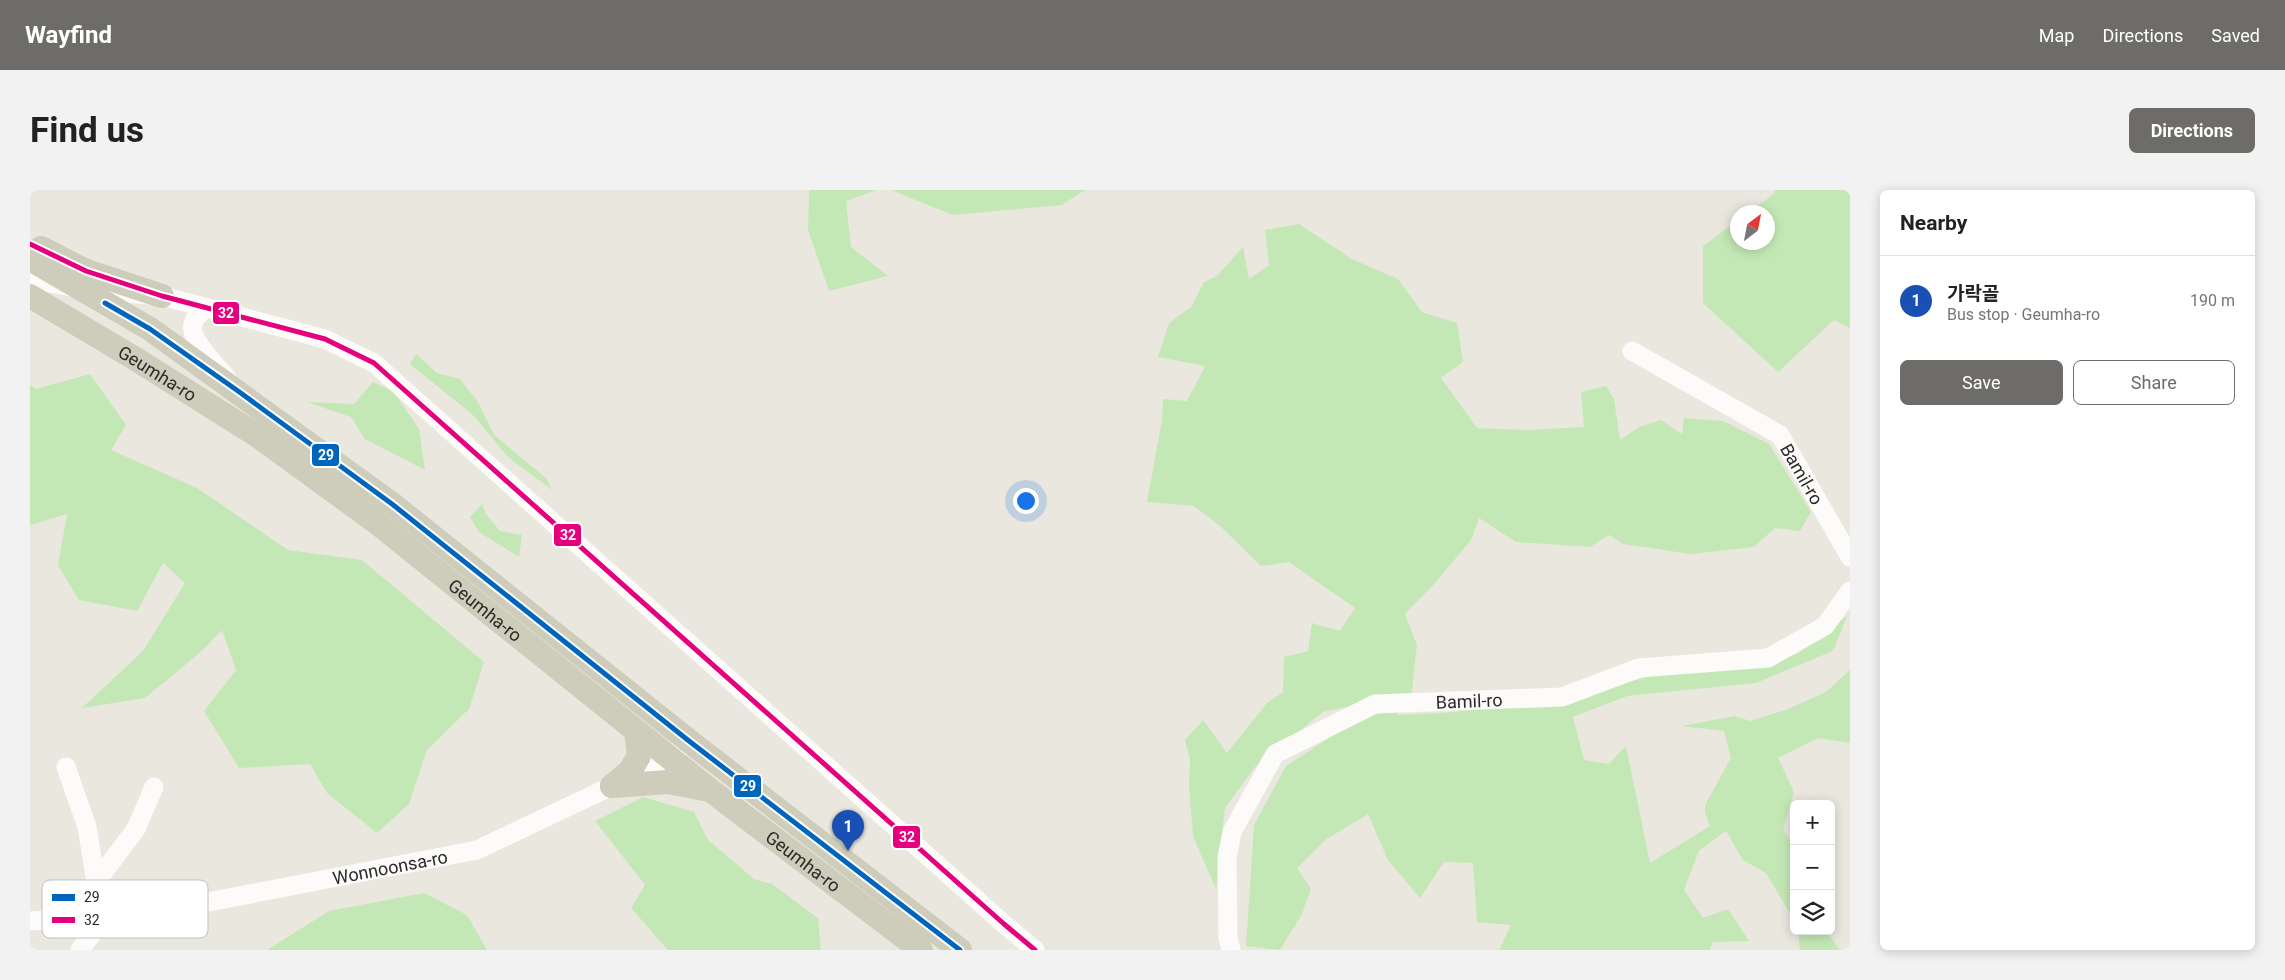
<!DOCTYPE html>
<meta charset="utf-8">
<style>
:root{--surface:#fff;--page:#f2f2f2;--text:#222;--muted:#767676;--line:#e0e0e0;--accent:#6d6c69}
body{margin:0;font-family:Roboto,"Noto Sans KR",sans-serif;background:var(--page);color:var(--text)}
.controls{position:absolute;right:15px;bottom:15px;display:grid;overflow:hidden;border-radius:8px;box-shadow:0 2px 12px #0003}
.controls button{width:45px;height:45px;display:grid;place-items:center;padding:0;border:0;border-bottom:1px solid var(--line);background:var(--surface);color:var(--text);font:25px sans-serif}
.compass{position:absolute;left:1700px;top:15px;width:45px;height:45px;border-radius:50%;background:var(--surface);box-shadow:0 2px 12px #0003;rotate:32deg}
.you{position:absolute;left:995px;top:310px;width:18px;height:18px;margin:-12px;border:4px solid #fff;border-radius:50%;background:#1a73e8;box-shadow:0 0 0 8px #1a73e833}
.badge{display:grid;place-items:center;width:32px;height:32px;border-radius:50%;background:var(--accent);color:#fff;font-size:16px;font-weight:700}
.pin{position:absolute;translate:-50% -41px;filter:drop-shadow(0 1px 2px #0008)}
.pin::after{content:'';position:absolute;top:26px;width:18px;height:15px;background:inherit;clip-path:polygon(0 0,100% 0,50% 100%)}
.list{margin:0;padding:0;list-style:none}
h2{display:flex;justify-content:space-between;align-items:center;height:65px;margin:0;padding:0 20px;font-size:21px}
h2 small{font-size:16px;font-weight:400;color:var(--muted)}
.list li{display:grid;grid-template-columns:32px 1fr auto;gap:15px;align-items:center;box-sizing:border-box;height:90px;padding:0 20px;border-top:1px solid var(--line)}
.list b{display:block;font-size:19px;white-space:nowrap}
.list p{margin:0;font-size:16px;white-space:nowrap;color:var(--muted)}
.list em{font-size:16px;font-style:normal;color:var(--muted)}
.actions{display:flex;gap:10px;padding:15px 20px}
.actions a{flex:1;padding:11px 0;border:1px solid var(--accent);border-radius:8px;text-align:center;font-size:18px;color:var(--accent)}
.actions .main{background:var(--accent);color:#fff}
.icon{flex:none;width:28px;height:28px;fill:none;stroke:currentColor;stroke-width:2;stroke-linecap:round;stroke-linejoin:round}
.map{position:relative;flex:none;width:1820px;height:760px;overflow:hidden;border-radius:8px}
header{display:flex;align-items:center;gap:30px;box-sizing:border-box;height:70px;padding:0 25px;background:var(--accent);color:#fff}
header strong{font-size:24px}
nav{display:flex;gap:28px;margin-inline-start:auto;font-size:18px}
.intro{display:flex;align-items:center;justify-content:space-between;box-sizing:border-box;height:120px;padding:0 30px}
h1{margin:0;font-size:35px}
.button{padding:12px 22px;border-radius:8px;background:var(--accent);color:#fff;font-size:18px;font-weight:700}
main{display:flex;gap:30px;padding:0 30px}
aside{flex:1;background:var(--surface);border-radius:8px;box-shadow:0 2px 12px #0003}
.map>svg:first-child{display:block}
.green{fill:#c4e8b5}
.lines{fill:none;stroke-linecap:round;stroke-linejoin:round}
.minor{stroke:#fcfbfa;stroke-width:19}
.major{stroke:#ceccba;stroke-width:24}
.bus-1-casing{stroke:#fff;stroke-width:9}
.bus-2-casing{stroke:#fff;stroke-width:9}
.bus-1{stroke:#0065bd;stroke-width:5}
.bus-2{stroke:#e5007d;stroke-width:5}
.labels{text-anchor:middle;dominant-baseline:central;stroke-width:5;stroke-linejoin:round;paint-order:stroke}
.street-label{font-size:18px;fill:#2a2a2a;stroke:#fff}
.key{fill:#fff;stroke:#bfbfbf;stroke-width:1}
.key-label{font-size:14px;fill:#2a2a2a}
.line-badge{stroke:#fff;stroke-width:2}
.badge-label{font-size:14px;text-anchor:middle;font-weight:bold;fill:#fff}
</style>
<header>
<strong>Wayfind</strong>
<nav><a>Map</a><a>Directions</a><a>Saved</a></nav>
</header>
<div class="intro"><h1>Find us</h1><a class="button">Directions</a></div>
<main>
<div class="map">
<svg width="1820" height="760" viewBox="0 0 1820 760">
<rect width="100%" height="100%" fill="#eae7df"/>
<path class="green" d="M779 0H847L816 11 821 57 858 86 799 101 778 40Z
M861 0H1055L1032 15 923 25Z
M1745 0H1820V138L1804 130 1748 182 1673 113V56L1707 31 1708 52H1738V22H1719L1744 4Z
M1269 34 1322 69 1368 89 1392 122 1427 133 1433 172 1411 188 1447 238 1496 240 1554 237 1551 202 1576 196 1584 209 1590 250 1609 237 1631 230 1652 244 1654 228 1693 231 1739 254 1781 322 1770 341 1745 338 1724 357 1661 364 1593 354 1579 345 1560 357 1486 352 1449 328 1441 350 1406 392 1375 424 1387 455 1382 501 1367 525 1411 523 1526 512 1632 483 1710 478 1767 464 1817 426 1803 461 1726 493 1597 506 1543 527 1554 570 1579 574 1596 556 1620 673 1680 636 1675 623V615L1701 568 1694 541 1651 536 1705 526 1720 531 1758 519 1796 502 1820 480V553L1788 548 1748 568 1764 602 1753 640 1764 655V730L1736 683 1713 670 1696 641 1669 661 1654 700 1673 728 1698 719 1719 751 1682 752 1680 760H1469L1481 735 1447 732 1443 673 1414 672 1390 708 1358 670 1338 624 1295 650 1267 678 1281 699 1271 726 1250 760 1216 756 1224 635 1256 576 1302 546 1317 517 1293 522 1225 577 1195 618 1186 699 1163 646 1159 596 1160 570 1155 550 1173 530 1197 563 1237 513 1253 502 1254 467 1278 461 1282 433 1310 441 1325 418 1259 372 1231 376 1190 336 1164 316 1117 312 1132 230 1133 209 1157 211 1175 176 1128 167 1139 133 1162 116 1174 92 1187 86 1213 57 1219 89 1239 75 1235 40Z
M386 164 407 183 430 189 448 212 464 245 516 288 522 300 478 267 444 226 380 174Z
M60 184 96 235 81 260 167 298 258 360 332 370 454 472 439 519 397 560 379 614 347 643 297 603 280 574 209 578 174 521 206 480 192 440 173 460 115 508 52 518 113 461 155 393 133 373 107 421 49 410 28 375 37 324 0 335V195L6 199Z
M343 192 363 201 389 239 395 280 335 249 321 227 277 212 324 214Z
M452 314 456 324 470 341 492 345 489 367 449 342 440 327Z
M613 607 664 622 678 650 724 689 742 694 788 728 791 760H638L601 718 615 695 565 631Z
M394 703 437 725 457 760H237L299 721Z
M1768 741H1796L1810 760H1770Z"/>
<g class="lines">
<g class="minor">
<path d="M0 90 62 100 132 106 295 149 344 173 974 734 1005 760"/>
<path d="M176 118C171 122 165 127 163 133 158 149 187 176 197 188"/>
<path id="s1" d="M1602 161 1750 245 1820 367"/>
<path d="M66 692 106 639 124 597"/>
<path d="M0 731 45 728 70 733 66 692 57 637 36 577"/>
<path id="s2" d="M50 760 70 733 447 660 582 596 639 567 649 559"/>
<path id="s3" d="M1201 760 1198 748 1197 667 1202 642 1245 564 1345 514 1532 507 1609 478 1738 468 1795 436 1820 401"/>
</g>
<g class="major">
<path d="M11 58 56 81 132 106"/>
<path d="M0 69 120 139 362 314 659 551 930 760"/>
<path id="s4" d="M0 106 104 168 225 244 346 332 680 600 891 760"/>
<path d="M582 596 638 592 674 599"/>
<path d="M582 596 600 581 609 566 606 541"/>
</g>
<defs>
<path id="bus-1" d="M75 113 120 139 208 201 362 314 659 551 930 760"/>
<path id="bus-2" d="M0 54 56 81 132 106 295 149 344 173 974 734 1005 760"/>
</defs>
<use href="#bus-1" class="bus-1-casing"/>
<use href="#bus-2" class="bus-2-casing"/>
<use href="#bus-1" class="bus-1"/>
<use href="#bus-2" class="bus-2"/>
</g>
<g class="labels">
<g class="street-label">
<text stroke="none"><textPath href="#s4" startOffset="149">Geumha-ro</textPath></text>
<text stroke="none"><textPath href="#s1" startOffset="215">Bamil-ro</textPath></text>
<text stroke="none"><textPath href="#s4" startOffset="554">Geumha-ro</textPath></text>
<text stroke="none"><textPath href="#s3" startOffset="414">Bamil-ro</textPath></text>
<text stroke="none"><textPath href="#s4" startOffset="959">Geumha-ro</textPath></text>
<text stroke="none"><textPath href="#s2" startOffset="329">Wonnoonsa-ro</textPath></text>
</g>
</g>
<rect x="12" y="690" width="166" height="58" rx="8" class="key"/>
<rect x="22" y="704" width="23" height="7" fill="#0065bd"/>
<rect x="22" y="727" width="23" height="6" fill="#e5007d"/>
<g class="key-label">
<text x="54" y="712">29</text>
<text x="54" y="735">32</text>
</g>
<g class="line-badge">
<rect x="182" y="111" width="28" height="24" rx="5" fill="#e5007d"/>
<rect x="281" y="253" width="29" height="24" rx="5" fill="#0065bd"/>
<rect x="523" y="333" width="29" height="24" rx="5" fill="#e5007d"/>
<rect x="703" y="584" width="29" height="24" rx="5" fill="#0065bd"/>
<rect x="862" y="635" width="29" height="24" rx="5" fill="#e5007d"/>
</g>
<g class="badge-label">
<text x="196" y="128">32</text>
<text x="296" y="270">29</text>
<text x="538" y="350">32</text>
<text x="718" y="601">29</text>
<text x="877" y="652">32</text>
</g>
</svg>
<div class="controls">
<button>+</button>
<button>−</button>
<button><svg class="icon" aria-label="layers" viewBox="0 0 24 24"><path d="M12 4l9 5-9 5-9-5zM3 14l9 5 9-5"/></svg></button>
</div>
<svg class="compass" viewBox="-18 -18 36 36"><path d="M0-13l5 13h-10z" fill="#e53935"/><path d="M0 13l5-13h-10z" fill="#767676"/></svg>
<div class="you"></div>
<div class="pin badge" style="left:818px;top:661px;background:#1a4fb4">1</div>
</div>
<aside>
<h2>Nearby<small></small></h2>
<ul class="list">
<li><span class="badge" style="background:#1a4fb4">1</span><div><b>가락골</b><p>Bus stop · Geumha-ro</p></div><em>190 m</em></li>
</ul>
<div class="actions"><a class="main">Save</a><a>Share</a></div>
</aside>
</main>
